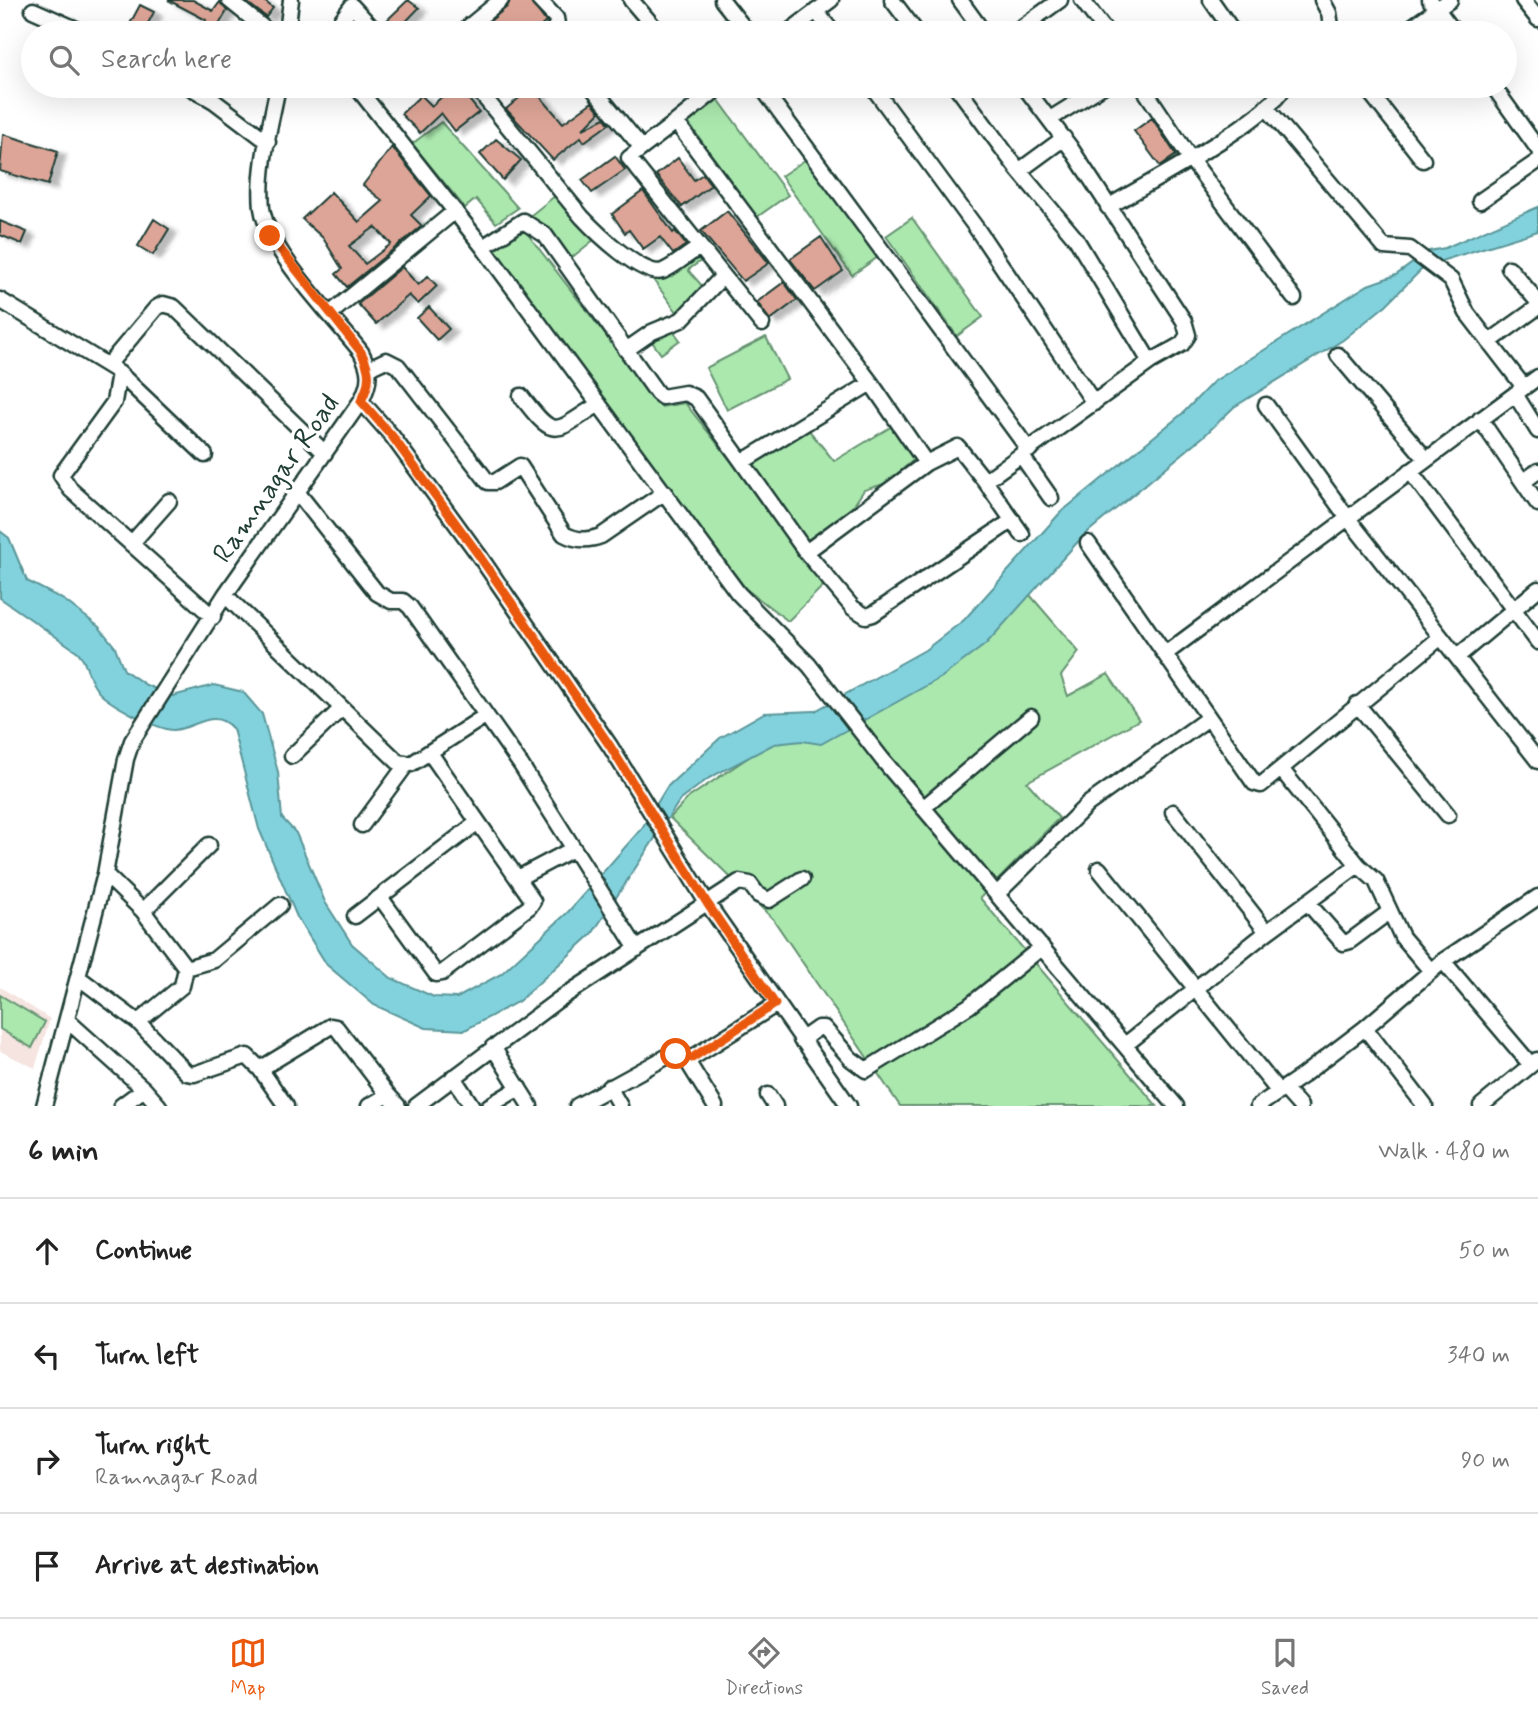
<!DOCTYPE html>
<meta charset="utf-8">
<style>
:root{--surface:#fff;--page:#f2f2f2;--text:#222;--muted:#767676;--line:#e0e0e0;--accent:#ea580c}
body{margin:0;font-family:Mynerve,sans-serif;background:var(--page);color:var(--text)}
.stop{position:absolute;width:21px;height:21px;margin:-16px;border:5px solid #ea580c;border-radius:50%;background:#fff}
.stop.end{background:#ea580c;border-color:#fff;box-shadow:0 2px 7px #0008}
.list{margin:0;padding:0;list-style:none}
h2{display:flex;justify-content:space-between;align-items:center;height:91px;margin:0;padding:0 28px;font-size:30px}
h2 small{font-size:23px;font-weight:400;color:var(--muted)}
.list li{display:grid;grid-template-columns:46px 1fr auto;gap:21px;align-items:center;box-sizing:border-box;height:105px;padding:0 28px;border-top:2px solid var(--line)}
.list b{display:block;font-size:26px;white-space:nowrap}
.list p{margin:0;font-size:23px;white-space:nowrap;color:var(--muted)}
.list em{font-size:23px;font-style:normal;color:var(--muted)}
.icon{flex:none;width:38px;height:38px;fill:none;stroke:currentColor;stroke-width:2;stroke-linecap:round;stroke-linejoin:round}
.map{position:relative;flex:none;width:1538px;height:1106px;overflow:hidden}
.search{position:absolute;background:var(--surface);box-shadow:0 7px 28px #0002;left:21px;right:21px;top:21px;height:77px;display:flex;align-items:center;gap:18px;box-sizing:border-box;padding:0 24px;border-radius:38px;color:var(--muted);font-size:26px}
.sheet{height:511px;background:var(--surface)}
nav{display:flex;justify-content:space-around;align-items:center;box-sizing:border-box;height:98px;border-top:2px solid var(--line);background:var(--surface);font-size:19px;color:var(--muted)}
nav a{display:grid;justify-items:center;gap:4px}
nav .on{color:var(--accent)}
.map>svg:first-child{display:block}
.built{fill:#f5e4e0}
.green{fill:#abe8ae;stroke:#659271;stroke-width:2}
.water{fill:#82d2dd;stroke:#5a9699;stroke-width:2}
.building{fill:#dda597;stroke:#1f3d34;stroke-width:2;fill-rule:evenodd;filter:url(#shadow)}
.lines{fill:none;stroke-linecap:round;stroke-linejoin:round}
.minor-casing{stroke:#1f3d34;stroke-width:19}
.minor{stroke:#fff;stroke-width:14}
.route{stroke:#ea580c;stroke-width:9}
.labels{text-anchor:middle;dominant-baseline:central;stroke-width:7;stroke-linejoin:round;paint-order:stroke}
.street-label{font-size:28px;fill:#1f3d34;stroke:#fff}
</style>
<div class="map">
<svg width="1538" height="1106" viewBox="0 0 1538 1106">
<defs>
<filter id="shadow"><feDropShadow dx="8" dy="4.5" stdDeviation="2" flood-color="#0004"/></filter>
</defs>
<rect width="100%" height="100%" fill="#fff"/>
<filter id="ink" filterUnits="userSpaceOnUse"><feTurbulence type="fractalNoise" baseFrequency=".0143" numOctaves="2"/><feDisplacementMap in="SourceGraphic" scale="14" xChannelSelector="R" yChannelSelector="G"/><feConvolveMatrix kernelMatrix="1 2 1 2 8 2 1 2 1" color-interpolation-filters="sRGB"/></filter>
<g filter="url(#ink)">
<path class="built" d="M0 987 50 1019 35 1068 0 1051Z"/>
<path class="green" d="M718 99 788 195 757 217 687 121Z
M441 122 518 208 496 223 476 199 465 208 412 144Z
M808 158 878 257 852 275 781 176Z
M556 195 595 239 570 259 531 215Z
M912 218 983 317 957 336 886 236Z
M523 228 661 407 685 403 827 582 788 621 746 589 492 252Z
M696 253 702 260 688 270 704 288 680 316 654 281Z
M663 317 680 340 661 354 644 331Z
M766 337 787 379 727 410 706 368Z
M894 425 919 455 887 483 864 490 832 538 807 540 751 466 808 429 834 461Z
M1024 588 1079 652 1061 676 1068 696 1108 674 1139 720 1027 782 1059 818 980 898 1157 1106H900L773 919 670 818 688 798 789 730 827 727Z
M0 995 45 1022 32 1048 0 1029Z"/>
<path class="water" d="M1538 207V231L1444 260 1421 270 1386 305 1343 340 1234 407 1204 436 1083 536 986 644 942 677 821 744 802 741 774 744 709 778 680 800 592 934 519 1001 465 1030 426 1028 374 1005 327 965 297 917 259 829 233 729C214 707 196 728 174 730 160 731 105 702 97 690 88 679 88 664 78 652L0 598V531L9 538 27 581 64 600 99 627 115 647 124 670 146 685 173 696 214 685 243 692 262 714 278 772 282 818 296 833 325 902 352 944 391 978 434 997 457 998 501 974 568 912 642 828 667 787 720 738 764 713 815 711 925 650 964 620 1060 513 1183 413 1213 382 1368 285 1396 275 1429 251 1445 248Z"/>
<path class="building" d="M168 0H193L213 11 220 2 227 11 214 33H198L206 20Z
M244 0H263L273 8 266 17Z
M408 0 419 8 395 33H386L382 25Z
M510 0H530L546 22 533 33H490L484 26 507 7Z
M140 5 154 12 143 33H125Z
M453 86H458L479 112 455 131 441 113 420 133 401 114 421 95 432 106Z
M532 87 563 123 592 102 600 112 583 129 605 118 609 124 584 142 581 137 553 160 506 109Z
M1152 118 1176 155 1160 166 1134 131Z
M3 134 58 151 48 185 0 171Z
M496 139 521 160 503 180 480 154Z
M392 147 431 196 411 215 422 226 347 287 336 274 342 269 323 238 302 219 331 192 359 222 383 201 363 185ZM375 227 391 244 365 264 349 246Z
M615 156 625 170 592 193 582 180Z
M678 158 694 180 703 174 711 185 682 207 656 175Z
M643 191 673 233 675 231 686 245 673 254 660 237 643 249 629 230 625 233 612 214Z
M727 211 769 263 743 281 701 231Z
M154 219 169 229 153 255 138 246Z
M0 221 27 232 22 244 0 235Z
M821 237 843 271 815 291 790 259Z
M402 267 418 285 428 276 437 286 418 304 409 295 376 324 358 304Z
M784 282 797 300 770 320 757 302Z
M429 307 449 329 437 340 417 318Z"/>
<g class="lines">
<defs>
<path id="minor" d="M229 0 270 33
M539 0 556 18 557 24 552 33
M631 0 659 33
M722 0 748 33
M892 0 917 33
M960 0 984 33
M1082 0 1107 33
M1211 0 1234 33
M1322 0 1329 13 1332 33
M1430 0 1455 33
M1523 0 1538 19
M33 10 85 33
M816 11 833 33
M287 33 291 0
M332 33 352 6 377 33
M461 33 501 0
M787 33 831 0
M1014 33 1060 0
M1403 33 1450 0
M188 86 214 101 268 142
M356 86 483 247 738 593 809 665 882 759 1176 1106
M475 86 582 217C595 231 643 278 663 271 675 266 688 254 700 247
M591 86 642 148 676 122
M704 86 711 94 720 86
M761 86 1029 450
M872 86 977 229 1094 403
M956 86 1019 171 1064 138
M1142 86 1190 158 1294 298
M1365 86 1423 160
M1493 86 1538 149
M711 94 676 122 871 383 926 463 958 447 985 481 1150 362 1182 344 1188 335 1184 321 1070 147 1024 86
M1266 107 1384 247 1410 249 1451 280 1467 313 1524 387
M1050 119 1103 86
M642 148 629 158 762 324
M1019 171 1076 239 1150 362
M1480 201 1538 161
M1108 207C1142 186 1272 119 1284 86
M483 247 523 221 545 235 657 393 662 397 685 393 696 398 742 462 871 383
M1509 268 1538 302
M0 300 115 370
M331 313 455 211
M1489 342 1538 307
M626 350 652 332 681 320 723 276
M1338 355 1426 459
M108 365 156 308 163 304 174 307 325 453
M369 368 386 360 398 366 488 482H495L520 466 564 534C577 541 588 541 601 536L665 492
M1515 394 1538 431
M521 396C556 442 554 432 599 404
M361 401 392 436 478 554 610 746 707 903 849 1106
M1266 405 1347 517 1538 761
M1480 419 1538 504
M205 455 119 373 114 402 61 475 71 490 213 617
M1021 455 1051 498
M742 462 806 552 926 463
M1410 471 1538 642
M985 481 1022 534
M1523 482 1538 471
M298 493 377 593 391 601H403L410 607 521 765 637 949
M1088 543 1254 783 1261 785 1441 637
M131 544 169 501
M806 552 853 608 866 616 873 614 1013 520
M225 595 398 762 411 764 485 716
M1165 654 1538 377
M1457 657 1538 589
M1357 704 1448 815
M292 756 341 709
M1281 769 1358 865 1376 881 1402 937 1431 971
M923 808 1031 717
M1173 812 1267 932
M362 825 406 765
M1099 869 1279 1092
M105 874 143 911 186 968 182 986 138 1022
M518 878 573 849
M997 894 1088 804 1207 719
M380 897 436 974 442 973 529 907 533 901 430 753
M1307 902 1343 943 1350 941 1389 912
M143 911 209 845
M355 916 478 822
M1443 961 1531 1065
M186 968 214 960 280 905
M78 977 138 1022 187 1073 194 1074 247 1056 260 1069 286 1106
M68 1021 144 1089 159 1106
M1365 1028 1425 1106
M801 1040 818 1028H824L851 1059 866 1070 969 1006 1042 947
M1125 1045 1267 932 1358 865
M493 1047 530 1106
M260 1069 331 1026 336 1027 388 1095
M453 1077 472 1106
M609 1087 620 1106
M1284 1088 1300 1106
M768 1095 775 1106
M44 1106 105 874 126 759 132 741 225 595 361 401C371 382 371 371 361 352 333 316 268 252 262 208 258 168 271 124 278 86
M121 1106 144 1089
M369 1106 388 1095 398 1106
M416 1106 558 1000 739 882 750 884 758 895 769 900 802 879
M489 1106 519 1088
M577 1106 670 1055 692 1058
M715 1106 689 1064 692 1058 775 1005
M1258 1106 1302 1076 1365 1028 1443 961 1538 897
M1481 1106 1537 1060"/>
</defs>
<use href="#minor" class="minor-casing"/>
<use href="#minor" class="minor"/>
</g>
</g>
<g class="lines" filter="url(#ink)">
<path class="route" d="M270 236 361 352C371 371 371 382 361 401L392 436 478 554 610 746 707 903 775 1004 692 1058 676 1054"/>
</g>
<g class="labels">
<g class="street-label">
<text transform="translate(277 479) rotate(-55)">Ramnagar Road</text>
</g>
</g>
</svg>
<div class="stop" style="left:676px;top:1054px"></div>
<div class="stop end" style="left:270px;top:236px"></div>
<div class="search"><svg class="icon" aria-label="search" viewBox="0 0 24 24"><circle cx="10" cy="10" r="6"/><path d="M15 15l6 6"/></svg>Search here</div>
</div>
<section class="sheet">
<h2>6 min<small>Walk · 480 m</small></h2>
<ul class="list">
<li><svg class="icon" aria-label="ahead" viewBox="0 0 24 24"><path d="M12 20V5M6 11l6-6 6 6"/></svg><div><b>Continue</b></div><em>50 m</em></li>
<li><svg class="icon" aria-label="left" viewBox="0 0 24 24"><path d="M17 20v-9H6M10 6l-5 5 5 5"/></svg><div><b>Turn left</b></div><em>340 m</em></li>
<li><svg class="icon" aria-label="right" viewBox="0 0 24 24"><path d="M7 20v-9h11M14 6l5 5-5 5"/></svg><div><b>Turn right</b><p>Ramnagar Road</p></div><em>90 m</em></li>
<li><svg class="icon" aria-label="arrive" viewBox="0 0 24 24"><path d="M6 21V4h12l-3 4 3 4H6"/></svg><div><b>Arrive at destination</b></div></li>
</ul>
</section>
<nav>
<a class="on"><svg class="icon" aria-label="map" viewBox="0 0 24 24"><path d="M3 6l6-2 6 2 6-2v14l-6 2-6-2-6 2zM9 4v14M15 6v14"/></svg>Map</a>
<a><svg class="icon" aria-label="directions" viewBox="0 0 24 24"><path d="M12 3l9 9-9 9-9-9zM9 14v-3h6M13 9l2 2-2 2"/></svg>Directions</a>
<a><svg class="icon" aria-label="saved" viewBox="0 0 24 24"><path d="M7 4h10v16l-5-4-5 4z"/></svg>Saved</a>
</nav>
